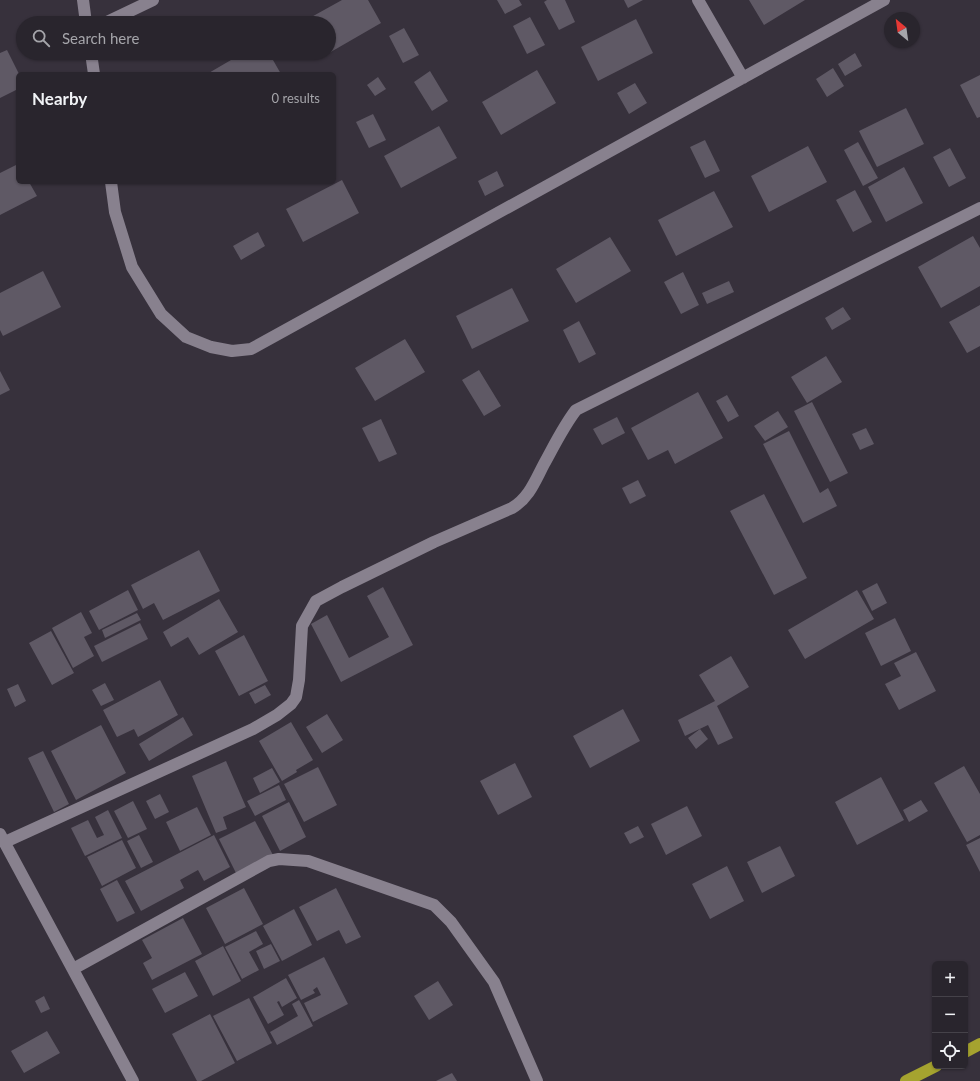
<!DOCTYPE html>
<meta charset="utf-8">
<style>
:root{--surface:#29252d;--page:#353139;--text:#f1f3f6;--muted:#a5a5aa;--line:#454249}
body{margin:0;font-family:Lato,sans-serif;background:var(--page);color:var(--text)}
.controls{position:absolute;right:12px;bottom:12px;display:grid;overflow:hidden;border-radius:6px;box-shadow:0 1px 3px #0004}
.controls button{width:36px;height:36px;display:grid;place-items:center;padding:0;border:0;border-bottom:1px solid var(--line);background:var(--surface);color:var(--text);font:20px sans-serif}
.compass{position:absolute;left:884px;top:12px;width:36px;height:36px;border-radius:50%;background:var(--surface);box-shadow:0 1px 3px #0004;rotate:331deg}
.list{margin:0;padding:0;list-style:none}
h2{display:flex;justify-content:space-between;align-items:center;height:52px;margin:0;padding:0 16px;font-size:17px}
h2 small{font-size:13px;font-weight:400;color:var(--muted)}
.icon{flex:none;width:22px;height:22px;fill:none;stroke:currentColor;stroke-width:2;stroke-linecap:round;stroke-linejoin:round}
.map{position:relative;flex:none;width:980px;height:1081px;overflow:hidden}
.search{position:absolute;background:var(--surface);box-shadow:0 1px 3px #0004;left:16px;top:16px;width:320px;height:44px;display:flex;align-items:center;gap:10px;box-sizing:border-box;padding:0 14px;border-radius:22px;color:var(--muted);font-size:15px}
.panel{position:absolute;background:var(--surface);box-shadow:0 1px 3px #0004;left:16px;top:72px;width:320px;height:112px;border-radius:6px}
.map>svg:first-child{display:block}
.building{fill:#5f5965}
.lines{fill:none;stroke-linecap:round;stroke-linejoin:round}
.street{stroke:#88818e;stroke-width:12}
.highway{stroke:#a5a32f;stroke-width:12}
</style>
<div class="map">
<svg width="980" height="1081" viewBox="0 0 980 1081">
<rect width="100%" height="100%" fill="#37313c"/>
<path class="building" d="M342 0H368L381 23 329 53V23H308L306 20Z
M497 0H519L522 5 505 14Z
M547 0H565L575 22 559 30 544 2Z
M624 0H643L628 8Z
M749 0H805L764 25Z
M530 17 545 45 527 54 513 26Z
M636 19 653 53 598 81 581 47Z
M404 28 419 55 403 63 389 36Z
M7 50 19 74H18V89L0 98V53Z
M243 53H269L281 74H207Z
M855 53 862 66 845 76 838 64Z
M833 68 844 86 827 97 816 79Z
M537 70 556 103 501 135 482 102Z
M430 71 448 101 432 111 414 82Z
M980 75V117L977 118 960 85Z
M378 77 386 89 375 96 367 85Z
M635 83 647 103 629 114 617 93Z
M906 108 924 144 877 167 859 131Z
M373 114 386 140 369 148 356 122Z
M439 126 457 158 401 188 384 156Z
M705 140 720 171 705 178 690 147Z
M858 142 878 178 863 186 844 150Z
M808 146 827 182 769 212 751 176Z
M950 148 966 178 949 187 933 157Z
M18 164V182H29L37 196 0 215V173Z
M904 167 923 203 886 222 868 187Z
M497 171 504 186 485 196 478 181Z
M342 180 359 213 303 242 286 209Z
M855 190 872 222 853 232 836 200Z
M714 191 733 227 676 256 658 220Z
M258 232 265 246 241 260 233 246Z
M973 236 980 248V286L941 308 918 267Z
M610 237 631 271 576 303 556 269Z
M43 271 61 307 3 336 0 330V293Z
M683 272 699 305 681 314 664 282Z
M729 281 734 292 707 304 702 293Z
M512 288 529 321 472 349 456 316Z
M980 305V346L967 353 949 322Z
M843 307 851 319 832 330 825 318Z
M579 321 596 354 579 363 563 330Z
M405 339 425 372 375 401 355 368Z
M826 356 842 382 807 403 791 377Z
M479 370 501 406 484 416 462 380Z
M0 371 10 390 0 395Z
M698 392 723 438 675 464 668 450 648 460 631 428Z
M727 395 739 416 728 422 716 401Z
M812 402 848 473 830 482 794 411Z
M778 411 788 427 765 441 754 426Z
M617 417 625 433 602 445 593 429Z
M381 419 397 454 379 462 362 428Z
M866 428 874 444 860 450 852 434Z
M789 431 820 493 828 488 837 506 803 523 763 444Z
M638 480 646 496 630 504 622 488Z
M764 494 807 578 774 595 730 511Z
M199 550 220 591 163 620 154 603 143 609 131 585Z
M877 583 887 603 872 611 862 591Z
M383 587 413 645 341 682 311 624 327 615 349 658 389 637 367 596Z
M128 590 138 610 99 630 89 611Z
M857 590 874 619 805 659 788 630Z
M219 599 238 632 199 655 188 637 171 647 163 632Z
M81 612 92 633 84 637 94 656 73 668 52 628Z
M137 613 141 620 105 638 102 630Z
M895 618 911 651 881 666 865 633Z
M140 623 148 639 102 662 94 646Z
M51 631 74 673 52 685 29 643Z
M244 635 268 681 239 696 215 651Z
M916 652 936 691 899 710 885 684 901 676 894 663Z
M731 656 749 687 717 706 733 738 718 745 708 725 685 736 678 720 715 701 699 675Z
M160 680 178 715 138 737 134 729 117 737 103 710Z
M105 683 114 700 101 706 92 690Z
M18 684 26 701 15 707 7 689Z
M265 685 271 695 255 704 249 693Z
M623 709 640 741 590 768 573 736Z
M327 714 343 740 322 753 306 727Z
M183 717 193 735 149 761 139 744Z
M291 722 313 760 296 770 297 772 282 781 259 741Z
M101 725 126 773 76 800 51 751Z
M700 729 708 739 696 749 688 738Z
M43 751 69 804 54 812 28 758Z
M226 761 246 807 223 817 227 829 216 833 192 776Z
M515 763 532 797 498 815 480 781Z
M964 766 980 794V835L967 842 934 783Z
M318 767 337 805 304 822 284 784Z
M272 768 280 782 260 793 253 778Z
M881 777 904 820 857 845 835 802Z
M279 785 286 800 255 816 247 801Z
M160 794 169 812 155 819 146 801Z
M921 800 928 811 909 822 903 810Z
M133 801 147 829 128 838 114 811Z
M289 802 306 837 280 851 262 816Z
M687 806 702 836 666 855 651 824Z
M197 807 211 835 180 851 166 822Z
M108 810 122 838 85 856 71 828 88 820 97 838 104 835 95 817Z
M255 821 273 855 236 873 219 839Z
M638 826 644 837 630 844 624 833Z
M139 835 153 862 141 868 127 841Z
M214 835 230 867 204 881 198 870 180 880 184 888 141 911 125 881Z
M980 838V872L966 845Z
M122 840 136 868 102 886 87 857Z
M780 846 795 876 762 893 747 862Z
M727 866 744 901 710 919 692 884Z
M117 880 135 913 117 922 100 889Z
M244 888 263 924 225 944 206 908Z
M336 888 361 937 346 944 339 930 317 941 299 907Z
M294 909 312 945 282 961 263 926Z
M183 918 202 954 152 980 143 963 152 958 142 940Z
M256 931 263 944 249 952 259 970 242 979 225 947Z
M271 944 280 961 264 969 256 951Z
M223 946 241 981 213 996 195 961Z
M324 957 348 1004 313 1022 304 1003 321 995 317 987 313 990 315 993 301 1000 288 975Z
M185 972 198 996 165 1013 152 989Z
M286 978 297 998 282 1007 279 1001 277 1002 284 1015 268 1024 253 997Z
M438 981 453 1005 429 1020 414 996Z
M44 996 50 1009 41 1013 35 1001Z
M249 998 272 1043 237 1061 213 1016Z
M299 1000 313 1026 277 1045 270 1032 298 1016 292 1004Z
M210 1014 235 1063 201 1081H197L172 1034Z
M47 1031 60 1053 24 1073 11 1051Z
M452 1073 457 1081H436Z"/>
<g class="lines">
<path class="street" d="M83 0 86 23
M698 0 743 78
M105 23 153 0
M91 53 94 74
M111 182 115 212 132 267 161 314 186 337 211 347 232 351 251 349 884 0
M0 834 133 1081
M5 842 253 729 277 715 291 704 296 697 299 680 302 626 316 601 342 587 434 542 512 508C529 498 535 481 544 464 554 446 563 427 576 410L980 208
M73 969 269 861 279 859 308 861 434 905 451 922 494 982 537 1081"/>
<path class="highway" d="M965 1052 980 1044
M906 1081 936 1066"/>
</g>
</svg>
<div class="controls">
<button>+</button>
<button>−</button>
<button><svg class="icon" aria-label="locate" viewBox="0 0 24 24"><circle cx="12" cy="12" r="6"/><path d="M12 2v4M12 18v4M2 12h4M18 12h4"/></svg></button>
</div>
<svg class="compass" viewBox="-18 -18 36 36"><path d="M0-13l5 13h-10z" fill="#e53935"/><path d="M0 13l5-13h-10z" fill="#a5a5aa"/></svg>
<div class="search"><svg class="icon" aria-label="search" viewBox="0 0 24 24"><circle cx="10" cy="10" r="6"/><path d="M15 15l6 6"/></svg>Search here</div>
<section class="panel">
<h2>Nearby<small>0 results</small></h2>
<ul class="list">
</ul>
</section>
</div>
